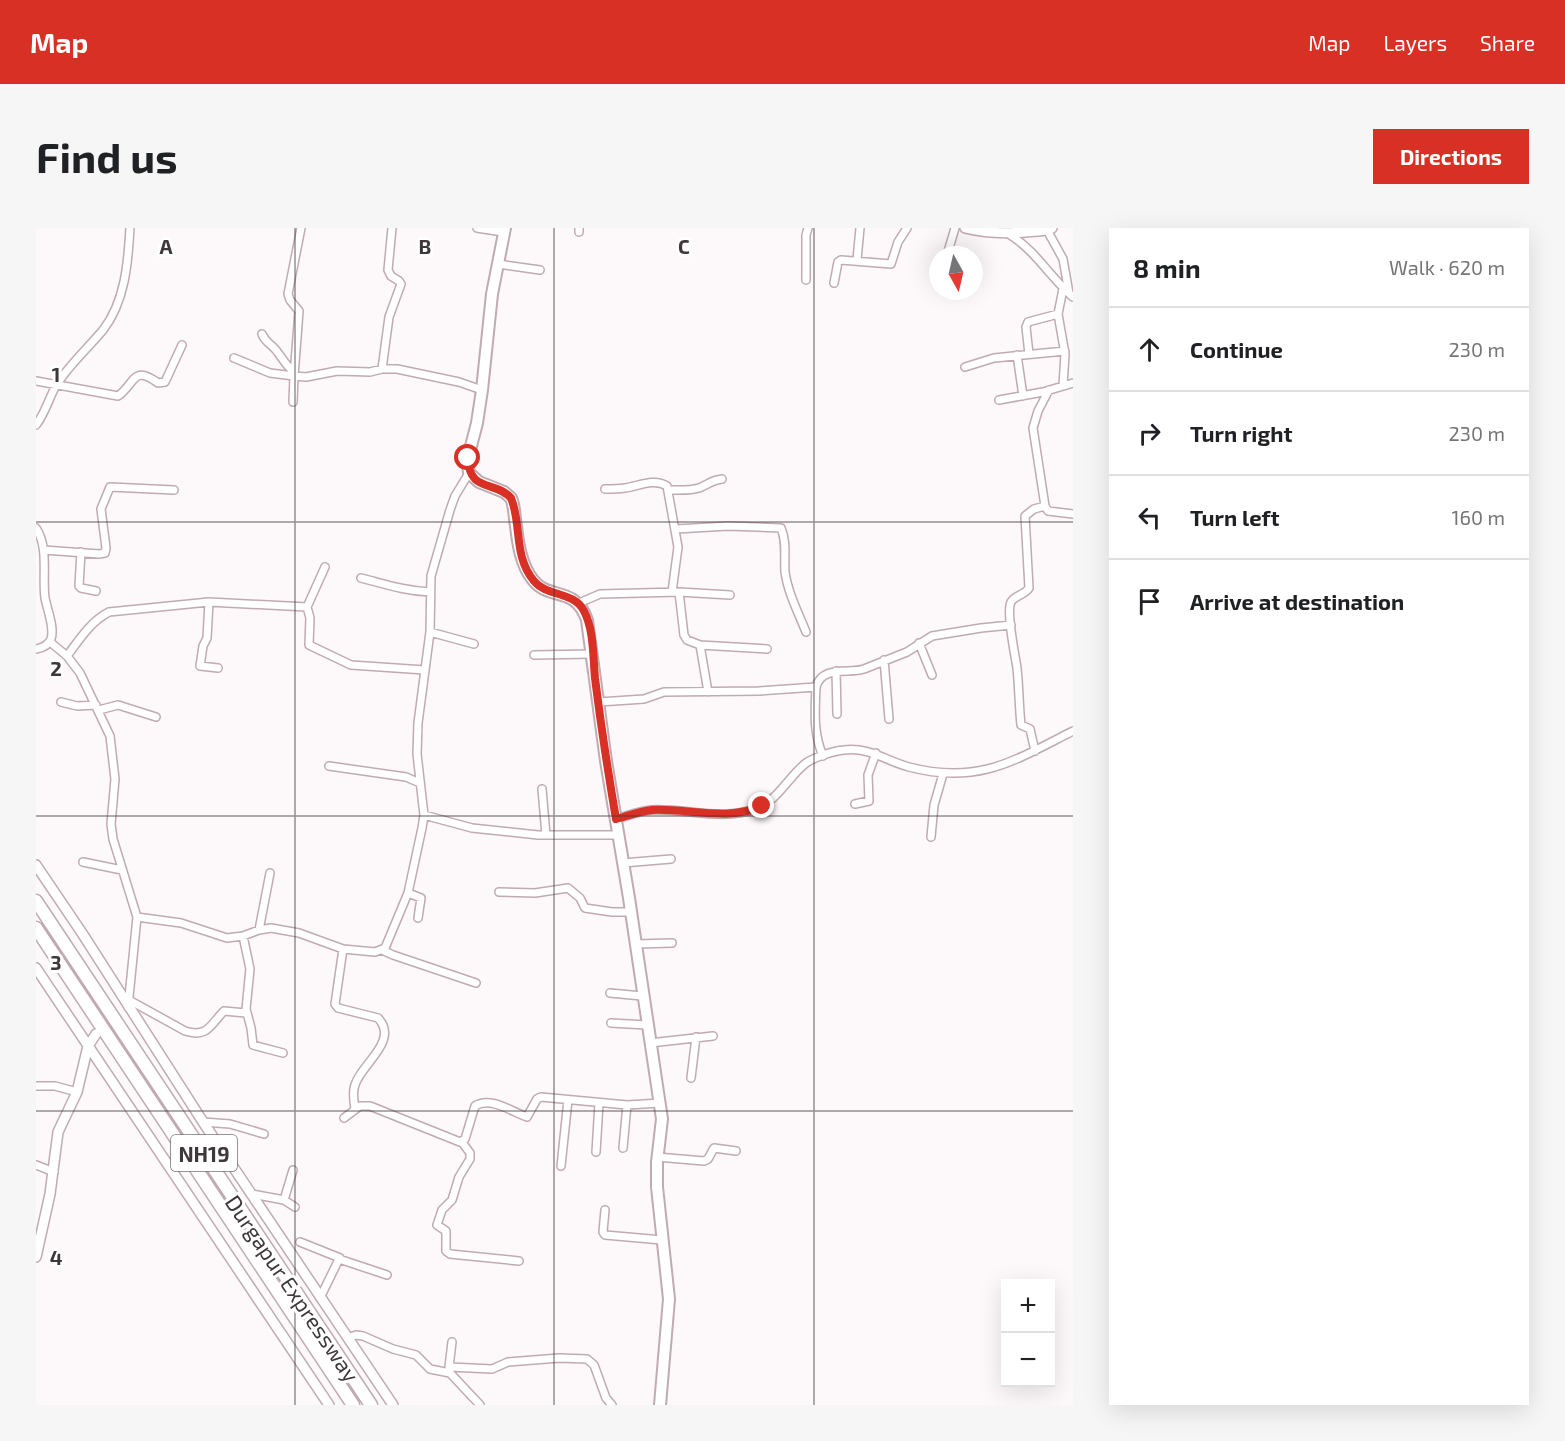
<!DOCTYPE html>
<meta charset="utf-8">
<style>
:root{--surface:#fff;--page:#f6f6f6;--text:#202124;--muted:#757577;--line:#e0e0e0;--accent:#d93025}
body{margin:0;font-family:"Exo 2",sans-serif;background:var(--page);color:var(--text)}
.controls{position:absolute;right:18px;bottom:18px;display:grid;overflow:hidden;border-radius:0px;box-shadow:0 6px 24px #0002}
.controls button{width:54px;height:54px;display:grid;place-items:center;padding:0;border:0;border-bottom:2px solid var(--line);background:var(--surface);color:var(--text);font:30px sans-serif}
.compass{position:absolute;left:893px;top:18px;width:54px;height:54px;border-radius:50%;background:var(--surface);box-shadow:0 6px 24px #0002;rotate:172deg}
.stop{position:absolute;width:18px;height:18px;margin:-14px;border:4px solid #d93025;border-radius:50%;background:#fff}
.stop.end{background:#d93025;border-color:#fff;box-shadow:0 2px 6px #0008}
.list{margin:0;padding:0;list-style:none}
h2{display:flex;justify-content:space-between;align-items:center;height:78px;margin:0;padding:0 24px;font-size:26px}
h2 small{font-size:20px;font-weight:400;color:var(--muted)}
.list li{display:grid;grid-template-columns:39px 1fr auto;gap:18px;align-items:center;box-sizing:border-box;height:84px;padding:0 24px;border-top:2px solid var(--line)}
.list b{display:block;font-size:22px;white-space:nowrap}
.list em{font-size:20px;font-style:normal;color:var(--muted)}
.icon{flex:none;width:33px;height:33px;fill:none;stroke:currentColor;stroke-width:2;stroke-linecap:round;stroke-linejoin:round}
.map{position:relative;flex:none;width:1037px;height:1177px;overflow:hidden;border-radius:0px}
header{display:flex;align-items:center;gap:36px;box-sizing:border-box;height:84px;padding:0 30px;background:var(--accent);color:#fff}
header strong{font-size:28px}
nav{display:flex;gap:33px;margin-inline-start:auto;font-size:21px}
.intro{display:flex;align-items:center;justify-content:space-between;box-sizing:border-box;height:144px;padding:0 36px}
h1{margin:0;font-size:42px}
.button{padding:15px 27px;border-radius:0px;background:var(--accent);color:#fff;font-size:21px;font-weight:700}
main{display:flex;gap:36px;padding:0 36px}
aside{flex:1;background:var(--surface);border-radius:0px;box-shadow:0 6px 24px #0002}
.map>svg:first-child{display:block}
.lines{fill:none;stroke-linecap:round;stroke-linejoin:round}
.street-casing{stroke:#c0abb2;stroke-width:10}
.secondary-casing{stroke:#c0abb2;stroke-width:12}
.primary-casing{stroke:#c0abb2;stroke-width:14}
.highway-casing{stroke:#c0abb2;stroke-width:15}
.street{stroke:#fff;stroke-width:7}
.secondary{stroke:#fff;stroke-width:9}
.primary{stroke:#fff;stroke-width:10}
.highway{stroke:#fff;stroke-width:12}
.route{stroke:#d93025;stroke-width:8}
.grid{fill:none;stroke:#3f3739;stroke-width:1.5;stroke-opacity:0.55}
.labels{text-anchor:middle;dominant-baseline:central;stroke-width:6;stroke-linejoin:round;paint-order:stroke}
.shield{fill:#fff;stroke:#797374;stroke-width:1.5}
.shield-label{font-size:21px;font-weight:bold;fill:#3f3739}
.street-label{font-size:22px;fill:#3f3739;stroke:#fff}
.grid-label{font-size:20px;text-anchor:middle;font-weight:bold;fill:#3f3739;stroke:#fff;stroke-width:6;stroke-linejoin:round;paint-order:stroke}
</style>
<header>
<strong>Map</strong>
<nav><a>Map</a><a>Layers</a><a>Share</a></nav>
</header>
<div class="intro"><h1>Find us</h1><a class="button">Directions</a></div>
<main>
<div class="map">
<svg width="1037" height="1177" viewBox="0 0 1037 1177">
<rect width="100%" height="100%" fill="#fdf8fa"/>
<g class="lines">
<defs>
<path id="street" d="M265 0 252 66 254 72 263 83 258 148 270 149 301 143 334 144 346 141H361L423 154 446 162
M441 0 467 4
M1011 2 1027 31 1033 65
M543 4V0
M973 6C1001 24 1013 48 1037 69
M911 27 919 0
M821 32 824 0
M462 36 504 42
M770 52V7L772 0
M798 55 802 34 805 32 855 36 862 14 871 0
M226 106C229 114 234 115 239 121 246 129 250 138 258 144
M993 126 990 99 992 94 1022 86
M981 127 987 168
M198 130 234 145 258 148 257 174
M929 139 958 130 1029 123
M346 141 353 89 365 56 363 53 355 48 352 42 356 0
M0 153 82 168C99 156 97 136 122 155L129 154 146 117
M1027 158 1029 126 1022 86 1027 61
M1013 162 1002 183 997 200 1009 278 1012 283 1037 286
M963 172 1007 164 1037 155
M0 197C10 184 13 169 21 156 34 136 52 120 67 102 89 74 92 35 94 0
M569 261C576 261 582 261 589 260 603 258 618 250 631 258L642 319 636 364
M633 262C643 262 653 263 663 260 671 257 676 252 686 251
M0 300C13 319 6 348 9 370 11 381 19 400 15 411 12 418 6 420 0 421
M640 301 692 298 745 300C751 314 748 329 749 344 752 365 762 384 770 404
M8 322 63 326 69 325 70 320 65 281 74 259 138 262
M45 324 43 358 45 360 60 363
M325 350C349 356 369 363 394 364
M643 364 648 407 651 412 664 417 672 464
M173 374 171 410 167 418 164 438 182 440
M543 375 564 366 643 364 694 367
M271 379 289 339
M394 404 438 416
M14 414 31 428 44 445 74 508 79 551 75 596 77 611 101 689 92 779
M883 415 896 447
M664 417 731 421
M498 427 557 426
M31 428C43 412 55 393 73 384L173 374 271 379 274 390 273 417 315 437 389 442
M848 432 853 491
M800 443 801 486
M25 474 41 478 60 477
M563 474 608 471 628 464 723 463 780 459
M63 482 82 477 120 489
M999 523 994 501 985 497C983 478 983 459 981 440 979 427 970 384 975 374 979 367 989 367 993 360L989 288 998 281 1009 278
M787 528C777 505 779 483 780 459 786 437 813 446 828 441L871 424 896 408 945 400 975 397
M293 538 370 549 384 555
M506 561 510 607
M819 576 833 573 832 547 840 525
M388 587 436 600 502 607H583
M580 591C591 588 603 583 615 582 649 580 686 593 719 581 742 573 752 549 770 535 779 529 797 523 808 522 834 519 850 533 873 539 942 557 978 533 1037 503
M895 609 898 577 907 546
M47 634 86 642
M587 635 635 631
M463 664 499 665 532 660 544 670 549 680 576 684H595
M372 665 385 670 382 690
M101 689 145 695 191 710 207 708 223 702 235 700 263 705 307 721 339 724 349 720 372 665 386 600 388 587 381 526 382 495 394 404 395 348 414 282 419 268 433 245
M223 702 234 645
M207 708 214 741 210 781 215 800 217 817 247 825
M600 716 636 715
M307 721 299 776 302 780 342 790C364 813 324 837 319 857 316 864 318 873 319 881
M346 722 357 727 440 755
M574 765 606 768
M93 772 149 803C172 810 174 797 188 783L210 785
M575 795 611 797
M614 815 677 808
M655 850 660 809
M0 858H19L41 864
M308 890 324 878H334L424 914 429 911 439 878C455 868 476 884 491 889L501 871 505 869 591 877 624 875
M167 894 194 896 228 906
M426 914 434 925V931L423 949 416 972 406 982 401 997 410 1003V1023L414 1026 483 1033
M587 920 591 877
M560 924 563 875
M621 929 668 933 672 931 678 920 700 923
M0 937 18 944
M525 938 532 872
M216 966 248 972 259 979
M248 972 257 942
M569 982 567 1004 569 1007 626 1012
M264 1014 304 1030
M284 1070 303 1031 351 1047
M312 1110 320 1107 327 1108 357 1121 380 1127 394 1141 414 1145
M416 1114 413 1139 414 1145 444 1177
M413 1139 456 1141 472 1134 523 1130 551 1131 558 1137 570 1170 576 1177"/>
<path id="secondary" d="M929 0C957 7 982 5 1011 2L1016 0
M0 637 46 705 167 894 357 1177
M0 740 293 1177
M0 1029 14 966 22 904 41 864 52 818 60 806"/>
<path id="primary" d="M469 0 456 66 446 162 441 195 433 226 432 236 433 245 443 254 468 264 475 270C479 279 478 288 480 298 482 316 485 337 497 352 513 373 539 357 551 392L570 533 593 670 626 891 621 934V959L633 1071 624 1177"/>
<path id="highway" d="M0 673 335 1177
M0 700 317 1177"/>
</defs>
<use href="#street" class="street-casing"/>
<use href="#secondary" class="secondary-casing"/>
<use href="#primary" class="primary-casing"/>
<use href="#highway" class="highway-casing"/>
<use href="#street" class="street"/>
<use href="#secondary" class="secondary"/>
<use href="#primary" class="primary"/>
<use href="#highway" class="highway"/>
</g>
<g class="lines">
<path class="route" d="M432 230C433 265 459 252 475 270 486 296 477 328 498 353 511 369 538 363 548 383 558 402 557 429 559 450 565 498 572 544 580 591 591 588 604 583 616 582 652 580 691 594 726 578"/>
</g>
<path class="grid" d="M259 0V1177M518 0V1177M778 0V1177M0 294H1037M0 588H1037M0 883H1037"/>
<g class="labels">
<rect class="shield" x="135" y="907" width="66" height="36" rx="4.5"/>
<g class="shield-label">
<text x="168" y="925">NH19</text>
</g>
<g class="street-label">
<text transform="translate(257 1060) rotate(56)">Durgapur Expressway</text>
</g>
</g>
<g class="grid-label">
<text x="130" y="26">A</text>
<text x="389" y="26">B</text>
<text x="648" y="26">C</text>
<text x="20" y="154">1</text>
<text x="20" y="448">2</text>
<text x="20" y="742">3</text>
<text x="20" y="1037">4</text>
</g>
</svg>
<div class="controls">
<button>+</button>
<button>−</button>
</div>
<svg class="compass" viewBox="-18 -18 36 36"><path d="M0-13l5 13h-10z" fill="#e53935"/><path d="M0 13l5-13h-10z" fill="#757577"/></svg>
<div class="stop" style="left:432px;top:230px"></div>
<div class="stop end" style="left:726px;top:578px"></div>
</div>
<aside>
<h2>8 min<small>Walk · 620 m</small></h2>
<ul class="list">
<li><svg class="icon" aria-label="ahead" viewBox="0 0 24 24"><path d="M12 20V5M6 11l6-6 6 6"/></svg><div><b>Continue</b></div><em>230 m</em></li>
<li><svg class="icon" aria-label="right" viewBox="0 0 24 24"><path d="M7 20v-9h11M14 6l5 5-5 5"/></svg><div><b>Turn right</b></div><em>230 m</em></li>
<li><svg class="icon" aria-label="left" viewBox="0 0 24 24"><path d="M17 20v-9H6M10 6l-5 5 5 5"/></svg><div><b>Turn left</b></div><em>160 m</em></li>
<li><svg class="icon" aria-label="arrive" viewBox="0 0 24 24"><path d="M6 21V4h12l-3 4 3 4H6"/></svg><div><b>Arrive at destination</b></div></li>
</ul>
</aside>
</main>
